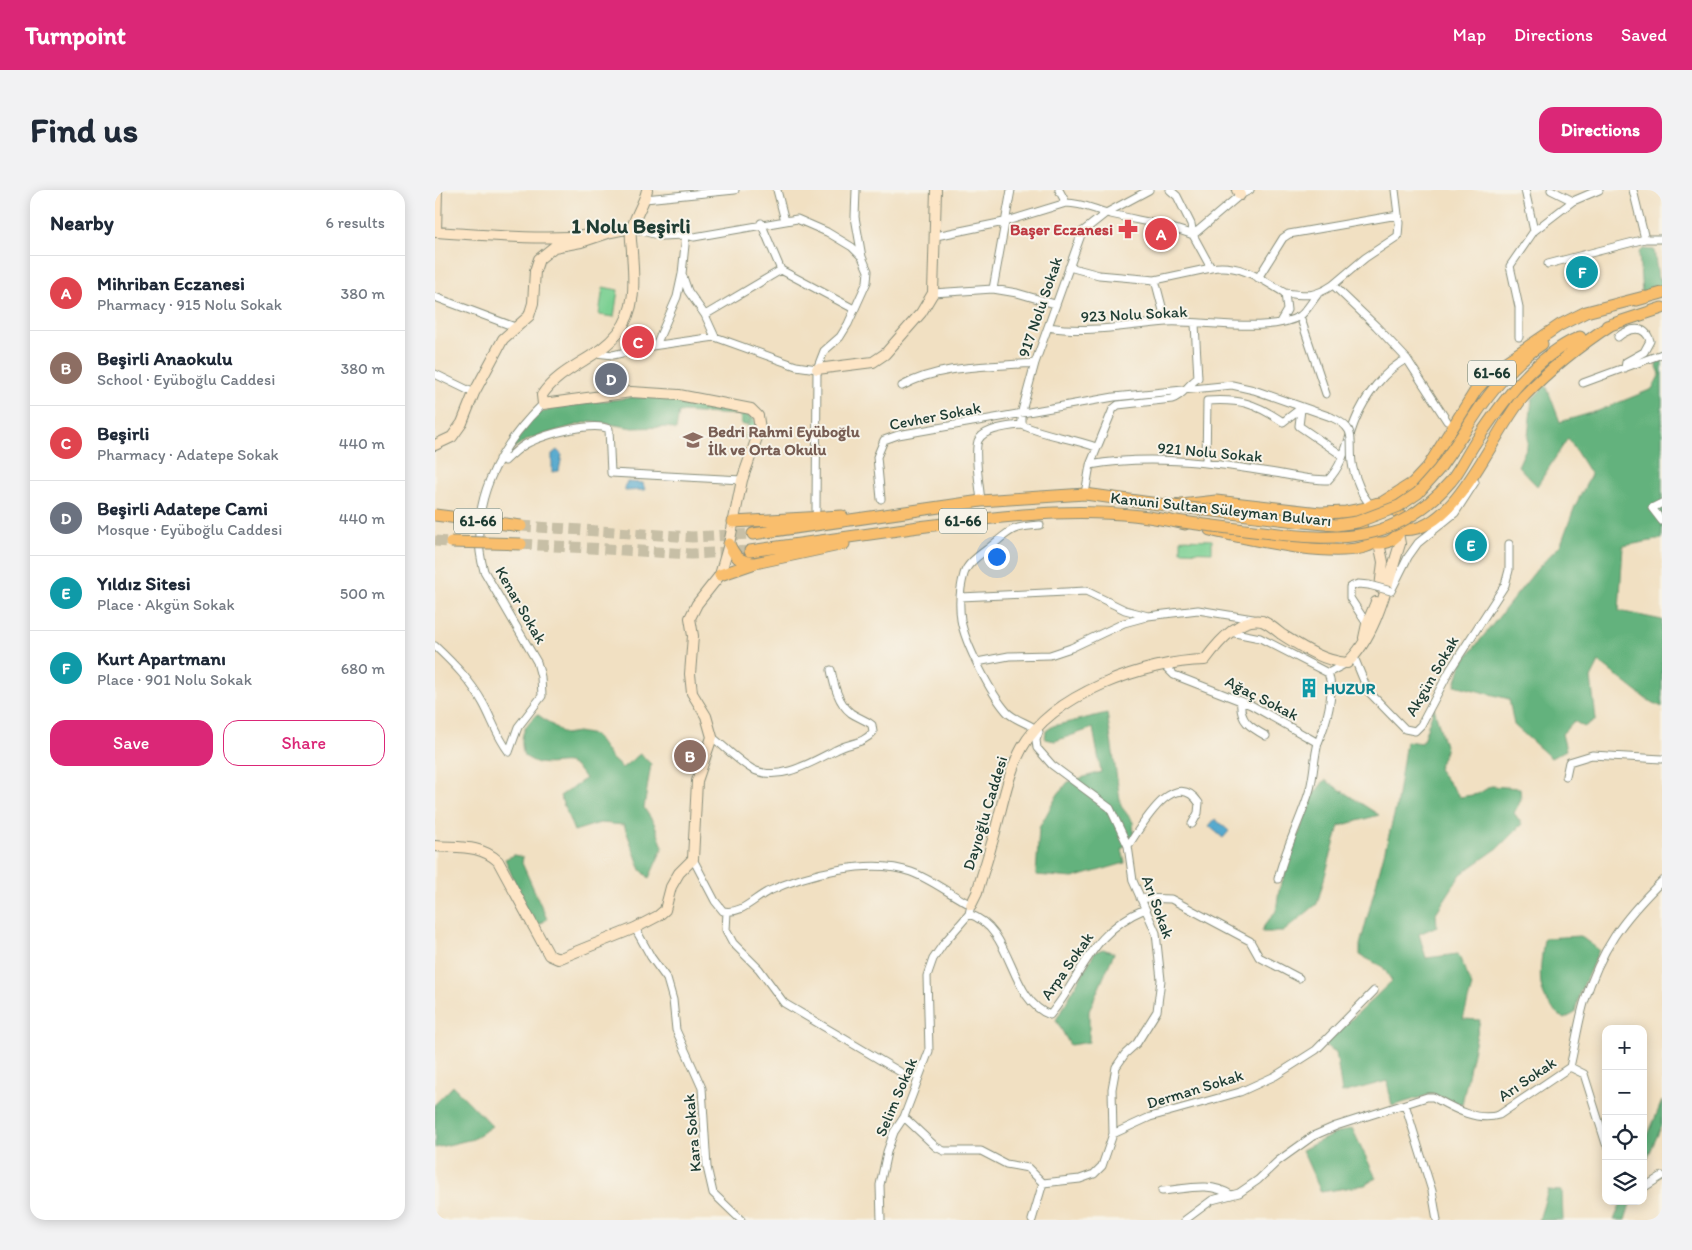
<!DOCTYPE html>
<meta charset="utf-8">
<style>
:root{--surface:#fff;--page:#f2f2f3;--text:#1f2937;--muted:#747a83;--line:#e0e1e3;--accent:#db2777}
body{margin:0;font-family:Itim,sans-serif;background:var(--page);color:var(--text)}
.controls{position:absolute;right:15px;bottom:15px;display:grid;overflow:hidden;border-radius:10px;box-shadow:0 2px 12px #0003}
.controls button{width:45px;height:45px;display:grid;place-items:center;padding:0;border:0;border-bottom:1px solid var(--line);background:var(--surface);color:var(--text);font:25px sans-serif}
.you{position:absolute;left:561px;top:366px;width:18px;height:18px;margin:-12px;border:4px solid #fff;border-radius:50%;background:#1a73e8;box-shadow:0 0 0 8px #1a73e833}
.badge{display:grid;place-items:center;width:32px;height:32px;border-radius:50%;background:var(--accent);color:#fff;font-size:16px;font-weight:700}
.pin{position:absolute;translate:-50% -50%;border:2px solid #fff;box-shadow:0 1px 5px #0006}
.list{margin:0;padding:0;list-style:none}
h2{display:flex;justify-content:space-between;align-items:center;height:65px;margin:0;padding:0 20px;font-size:21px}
h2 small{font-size:16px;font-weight:400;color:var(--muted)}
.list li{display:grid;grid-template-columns:32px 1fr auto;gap:15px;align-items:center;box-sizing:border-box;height:75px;padding:0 20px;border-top:1px solid var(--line)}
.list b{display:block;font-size:19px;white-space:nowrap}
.list p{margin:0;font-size:16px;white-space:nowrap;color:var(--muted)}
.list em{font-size:16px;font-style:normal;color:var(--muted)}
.actions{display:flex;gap:10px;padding:15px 20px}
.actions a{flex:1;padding:11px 0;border:1px solid var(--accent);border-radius:15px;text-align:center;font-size:18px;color:var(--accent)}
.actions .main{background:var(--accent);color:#fff}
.icon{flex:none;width:28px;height:28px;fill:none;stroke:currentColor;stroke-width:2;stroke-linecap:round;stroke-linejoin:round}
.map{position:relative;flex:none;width:1227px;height:1030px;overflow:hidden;border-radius:15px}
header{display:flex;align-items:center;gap:30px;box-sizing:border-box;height:70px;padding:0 25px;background:var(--accent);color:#fff}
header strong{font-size:24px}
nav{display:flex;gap:28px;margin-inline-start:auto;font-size:18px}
.intro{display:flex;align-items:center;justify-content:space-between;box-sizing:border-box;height:120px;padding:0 30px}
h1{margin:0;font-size:35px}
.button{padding:12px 22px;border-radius:15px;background:var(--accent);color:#fff;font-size:18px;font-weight:700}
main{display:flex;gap:30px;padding:0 30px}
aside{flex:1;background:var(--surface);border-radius:15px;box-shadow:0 2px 12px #0003}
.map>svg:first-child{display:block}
.green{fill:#7bd093;stroke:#4d8664}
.forest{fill:#64b27d;stroke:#427858}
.water{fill:#52a8ce;stroke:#387281}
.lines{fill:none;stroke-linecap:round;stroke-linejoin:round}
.primary-tunnel{stroke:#c7bfa6;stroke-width:11;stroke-dasharray:11 5.5;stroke-linecap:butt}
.street-casing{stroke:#888e7b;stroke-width:9}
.secondary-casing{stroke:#888e7b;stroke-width:12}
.primary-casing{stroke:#888e7b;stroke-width:13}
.street{stroke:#fff;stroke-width:7}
.secondary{stroke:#fde5c5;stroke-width:10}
.primary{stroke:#f9be6d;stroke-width:11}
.street-bridge-casing{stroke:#888e7b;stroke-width:9;stroke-linecap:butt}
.primary-bridge-casing{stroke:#888e7b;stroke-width:13;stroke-linecap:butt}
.street-bridge{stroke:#fff;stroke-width:7}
.primary-bridge{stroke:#f9be6d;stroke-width:11}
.labels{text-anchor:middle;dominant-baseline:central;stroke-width:4;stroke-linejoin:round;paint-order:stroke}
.shield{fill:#f7f3e8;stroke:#60746a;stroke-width:1}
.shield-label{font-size:15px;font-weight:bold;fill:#1f3d34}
.health-label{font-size:16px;font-weight:bold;fill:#be3a42;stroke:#f7f3e8;text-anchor:end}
.street-label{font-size:16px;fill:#1f3d34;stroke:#f7f3e8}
.education-label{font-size:16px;font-weight:bold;fill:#785e54;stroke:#f7f3e8;text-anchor:start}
.culture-label{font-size:16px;font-weight:bold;fill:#0d838f;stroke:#f7f3e8;text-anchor:start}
.district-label{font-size:21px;font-weight:bold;fill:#1f3d34;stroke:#f7f3e8}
</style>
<header>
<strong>Turnpoint</strong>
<nav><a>Map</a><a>Directions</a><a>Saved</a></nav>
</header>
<div class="intro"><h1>Find us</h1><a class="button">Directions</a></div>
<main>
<aside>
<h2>Nearby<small>6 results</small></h2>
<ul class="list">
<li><span class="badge" style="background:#e0444e">A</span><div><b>Mihriban Eczanesi</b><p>Pharmacy · 915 Nolu Sokak</p></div><em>380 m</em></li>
<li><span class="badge" style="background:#8d6e63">B</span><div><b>Beşirli Anaokulu</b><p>School · Eyüboğlu Caddesi</p></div><em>380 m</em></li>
<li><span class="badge" style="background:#e0444e">C</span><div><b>Beşirli</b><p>Pharmacy · Adatepe Sokak</p></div><em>440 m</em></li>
<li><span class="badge" style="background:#6b7280">D</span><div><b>Beşirli Adatepe Cami</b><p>Mosque · Eyüboğlu Caddesi</p></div><em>440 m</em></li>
<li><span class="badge" style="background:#0f9aa8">E</span><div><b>Yıldız Sitesi</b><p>Place · Akgün Sokak</p></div><em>500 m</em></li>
<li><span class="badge" style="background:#0f9aa8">F</span><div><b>Kurt Apartmanı</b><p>Place · 901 Nolu Sokak</p></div><em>680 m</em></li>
</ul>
<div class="actions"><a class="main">Save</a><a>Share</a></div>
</aside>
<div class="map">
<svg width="1227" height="1030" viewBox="0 0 1227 1030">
<rect width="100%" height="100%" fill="#f7f3e8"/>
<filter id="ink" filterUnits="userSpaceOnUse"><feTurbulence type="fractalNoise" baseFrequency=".02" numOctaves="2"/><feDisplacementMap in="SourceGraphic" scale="10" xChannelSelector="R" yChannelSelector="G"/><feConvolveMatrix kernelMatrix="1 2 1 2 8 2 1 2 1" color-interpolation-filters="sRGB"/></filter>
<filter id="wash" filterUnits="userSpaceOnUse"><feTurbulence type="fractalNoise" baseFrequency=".0096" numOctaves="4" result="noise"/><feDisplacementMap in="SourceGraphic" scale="20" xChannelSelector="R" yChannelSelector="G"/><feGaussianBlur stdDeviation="1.12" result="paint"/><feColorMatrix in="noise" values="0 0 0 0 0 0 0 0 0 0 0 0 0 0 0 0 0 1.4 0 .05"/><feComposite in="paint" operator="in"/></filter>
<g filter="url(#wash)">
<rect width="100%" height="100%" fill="#f1e0c2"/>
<path class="green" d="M168 97 183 100 179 127 164 125Z
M318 226 321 237 317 251 310 248Z
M746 349 777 350V362L746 361Z"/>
<path class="forest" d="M1208 59 1219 60 1223 89H1227V105L1207 104 1204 63Z
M1227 170V349L1188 356 1184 421 1227 430V517L1211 509 1164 472 1156 488 1161 529 1149 537 1139 531 1127 544 1131 560 1116 568 1079 535 1074 509 1020 495 1026 474 1103 378 1126 354 1140 316 1156 285 1133 248 1102 296 1083 276 1092 256 1097 209 1111 195 1125 232 1163 221 1217 199 1225 184 1220 172Z
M200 207 247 208 309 221 316 228 313 236 306 234 305 225 244 222 241 240 233 237 198 238 156 231 96 248 78 258 70 266C78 250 91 231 107 222 120 215 181 210 200 207Z
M999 518 1011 559 1003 579 1025 607 1043 604 1056 596 1085 598 1086 610 1079 623 1087 634 1063 658 1026 684 1001 723 1002 736 984 744 991 768 1023 764 1037 796 1028 829 1045 830 1027 914 997 904 957 916 952 891 907 903 901 862 889 855 957 791 948 777 925 765V755L961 618 971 551 987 553Z
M672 523 686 616 698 632 699 644 687 659 690 673 638 688 601 685 604 638 623 604 633 592 666 582 658 538 620 551 610 549 611 541 618 536Z
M102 524 130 544 143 542 160 545 176 568 187 578 205 564 216 574 209 618 219 633 228 657 214 688 206 680 189 635 165 633 139 641 125 606 150 589C135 563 126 577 104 573 99 572 93 568 89 566 84 547 88 537 102 524Z
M890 590 944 625 904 636 882 714 848 742H827L829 736 841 721 844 701 877 606Z
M79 665 88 667 87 673 112 729 99 739 70 669Z
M1145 746 1164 760 1144 805 1140 823 1129 829C1098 806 1105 783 1109 748Z
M668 759 679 763 654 821V852L635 855 621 830 660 762Z
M18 896 57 936 38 949 0 958V914Z
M1227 911V935L1208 978V957Z
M917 938 941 988 930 995 886 1002 867 960 897 945Z
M1113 1000 1127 1001 1128 1030H1104Z
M1187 1011H1196L1190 1030H1179Z"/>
<path class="water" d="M122 260 127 265 124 281 117 282V264Z
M192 292 208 293 210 300 190 301V295Z
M780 629 794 641 788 648 774 636Z"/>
</g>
<g filter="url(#ink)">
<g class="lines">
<path class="primary-tunnel" d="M86 336 257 347 318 344
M0 351 16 352
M86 354 256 364 315 361"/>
<defs>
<path id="street" d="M342 0 350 31
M624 0 631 13C647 13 658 19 672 23 703 31 728 33 758 45L805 5 815 0
M735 0 742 6 756 34 758 45 776 78C805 73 826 89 850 103 872 106 880 107 898 95L941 136 972 169 1012 231
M1116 0 1138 11
M1198 0 1210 49
M210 9 300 0
M326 33 346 80
M196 38 226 46 251 45 259 47 362 29 392 42 417 57 427 67
M1099 41 1138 11 1164 0
M251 45 247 84 253 101 270 125 280 147
M501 46 569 32 631 13
M1113 74 1210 49H1227
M634 77 664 85 720 90 776 78
M823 88 848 48 854 44 963 25
M720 90 731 132
M898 95 930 68 963 46 964 33 960 0
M558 99 576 0
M498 103 558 99 582 103 620 114
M0 107 80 137
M270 125 346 80 419 119
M865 126 891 204
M845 132 852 120 850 103
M613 137C654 144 692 135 732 132 767 130 834 144 865 126 871 122 877 111 882 105
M1084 147V117L1075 76 1099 41 1090 0
M1183 147C1194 138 1210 134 1215 151L1209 162 1191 172 1190 178
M221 155 242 107 247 84
M161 163 178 165 217 156 280 147 361 176 382 179
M0 184 39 203
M1148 193 1227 164
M467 196C507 174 555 177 600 173
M866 219 864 236 908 266
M587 235C611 246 637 248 661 257
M64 269 70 271C78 264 85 256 95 252 112 244 158 231 174 239L176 283 307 290
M771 273 772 211C806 209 820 213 848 232L866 218
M655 275 678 219 683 215 737 209C749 205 752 195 763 188L760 134
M927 303 935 315
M650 304 655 275C712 265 772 272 828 281 850 284 871 290 893 290 909 274 912 251 920 231 929 208 950 179 972 169
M446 309 442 267 449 250 463 245 679 207 797 195 819 200 896 227
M546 311C545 300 538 257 544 249 551 238 576 236 587 235V221L600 173 647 42 671 23 714 0
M1227 313 1217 318 1227 331
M381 320 382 179 389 161 405 147 413 134 432 92 433 81 427 67 420 27 421 0
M956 401 973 367 983 353 1020 323 1040 292
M526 407 651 401 690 420 713 426 763 420 818 429
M932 434 915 408V397L923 394 934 395
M795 442 825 448 893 483
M0 456C18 473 36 491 48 513 58 531 61 545 74 562
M919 467 933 501 970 539 980 541 986 535 1015 480 1070 395 1074 380V354
M542 472 574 466 615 465 636 458 689 433 711 427
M729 475 739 485 816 515 883 553C891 533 901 504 893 483L912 473
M806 511C804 531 815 537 831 546
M277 547C290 557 303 571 317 579 344 593 377 572 401 560 415 552 427 555 438 542L437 535C430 529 423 528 416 523 403 513 399 495 396 480
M74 562 83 537 107 506 106 487 102 472 49 381C31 317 63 257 108 214
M1131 586 1134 572 1157 565 1227 569
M693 656C706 637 739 576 764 613L763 623 757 634
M258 669 280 711 288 721C307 724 317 710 332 702 370 684 436 667 476 682 496 689 516 705 536 715L534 724 509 753 498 769 492 786 494 861 469 927 459 942 452 962 445 995 446 1030
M843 689C850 658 866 630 875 599 879 584 879 568 883 553
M705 708 736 709 815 751 824 767 864 788
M292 722 291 740 298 753 324 779 349 813 467 883 484 887
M534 724C579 739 573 809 615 825 649 784 655 742 710 719
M200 738 216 767 232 789 238 810 241 840 267 898 272 977 278 1003 306 1030
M1135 877C1140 856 1143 834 1149 813 1166 759 1187 730 1227 691
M1135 877 1149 884 1171 954
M970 914 997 1001 1002 1030
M469 927 501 957 509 961H546L571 974 593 978 608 993
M678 944 715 927 805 902 840 886 881 860 939 801
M1208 998 1227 986
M727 1001C752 999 774 991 796 1005
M597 1030 608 993 645 989 659 984 667 976 678 944 677 899 681 877 690 864 702 853 722 821 726 790 721 743 698 691 693 656 675 618 617 575 602 558 601 550 604 542C598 534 580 531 572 522 556 504 530 454 526 430 524 416 525 398 529 384 532 373 546 364 555 357 577 339 576 337 605 335
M750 1030 777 1010 804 1003 823 990 843 971 878 946 901 936 992 907H998C1018 918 1041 932 1064 925L1135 877"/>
<path id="secondary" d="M802 0 805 5
M0 42C65 46 132 54 196 38
M1 42 2 0
M382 179 438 172 450 164 486 123 498 103 501 0
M0 255 17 247 27 233 39 203 68 149 94 126 98 113 100 81 104 69 119 57 146 52 173 43
M944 353 948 372 945 398
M929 448 932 434 941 412
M0 656C23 658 45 654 63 671L114 765 123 769 200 738 223 726 230 720 236 697 244 683 258 669 262 591 277 547 271 526 257 503 255 484 258 446 255 428 262 414 285 385 294 354 307 290 325 239 323 226 316 219 244 205 196 202 108 214 107 205C127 176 161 170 183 143 202 119 199 90 197 62 197 55 195 49 196 43 198 28 209 15 212 0
M536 715 542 703C546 687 552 672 556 656 566 624 571 587 587 558 617 504 711 471 770 470 781 455 804 426 827 431 833 433 841 440 846 444 867 457 888 471 912 473 942 446 953 391 965 354L963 343"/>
<path id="primary" d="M1202 110 1227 103
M1172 136 1227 118
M1028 244C1047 212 1075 175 1107 154
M1040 253C1067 212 1099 167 1145 147
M948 312 978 293 993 277 1041 200 1059 180 1125 135 1151 122 1209 107
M926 333a20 20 0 1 1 40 0a20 20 0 1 1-40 0Z
M298 332 407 326
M966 339C1019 348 1059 239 1089 206 1116 178 1145 155 1177 134
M775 340C810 348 912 373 940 352
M318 344 546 311 650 304 738 316 781 311 885 323 911 322 932 318
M294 354C300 367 304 371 318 373
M315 361C369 353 423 346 477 338 567 326 661 312 750 334
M285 385 320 373 409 354"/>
</defs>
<use href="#street" class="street-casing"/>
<use href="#secondary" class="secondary-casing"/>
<use href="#primary" class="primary-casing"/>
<use href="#street" class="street"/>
<use href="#secondary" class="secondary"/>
<use href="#primary" class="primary"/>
<defs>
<path id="street-bridge" d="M896 227C923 239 914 248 917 273 918 283 923 293 927 303
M934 395 956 401"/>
<path id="primary-bridge" d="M738 316 869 332 901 335 922 332 964 316 983 303 1004 279 1028 244
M0 325 86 336
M741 331C770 335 799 339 828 342 903 352 962 354 1016 291 1025 280 1032 265 1040 253
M16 352 86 354"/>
</defs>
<use href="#street-bridge" class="street-bridge-casing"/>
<use href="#primary-bridge" class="primary-bridge-casing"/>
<use href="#street-bridge" class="street-bridge"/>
<use href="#primary-bridge" class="primary-bridge"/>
</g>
</g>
<defs>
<symbol id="pharmacy-bare" viewBox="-9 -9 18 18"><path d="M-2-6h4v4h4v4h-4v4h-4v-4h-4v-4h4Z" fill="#e0444e" stroke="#f7f3e8" stroke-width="2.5" paint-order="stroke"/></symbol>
<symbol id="school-bare" viewBox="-9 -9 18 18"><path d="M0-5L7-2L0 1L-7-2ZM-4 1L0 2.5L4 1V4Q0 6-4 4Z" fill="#8d6e63" stroke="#f7f3e8" stroke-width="2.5" paint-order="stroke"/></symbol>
<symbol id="building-bare" viewBox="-9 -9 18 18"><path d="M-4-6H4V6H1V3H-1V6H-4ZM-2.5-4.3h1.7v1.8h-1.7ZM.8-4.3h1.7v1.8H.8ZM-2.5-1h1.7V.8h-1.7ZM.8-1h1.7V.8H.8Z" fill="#0f9aa8" stroke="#f7f3e8" stroke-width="2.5" paint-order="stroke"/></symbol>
</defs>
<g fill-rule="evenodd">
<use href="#pharmacy-bare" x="679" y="25" width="28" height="28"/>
<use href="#school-bare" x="244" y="236" width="28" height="28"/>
<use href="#building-bare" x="860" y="484" width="28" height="28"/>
</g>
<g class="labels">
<g class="shield">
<rect x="1033" y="170.5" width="48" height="25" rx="4"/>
<rect x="19" y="318.5" width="48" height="25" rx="4"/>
<rect x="504" y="318.5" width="48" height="25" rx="4"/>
</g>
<g class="shield-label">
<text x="1057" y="183">61-66</text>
<text x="43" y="331">61-66</text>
<text x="528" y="331">61-66</text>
</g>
<g class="health-label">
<text x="678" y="39">Başer Eczanesi</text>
</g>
<g class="street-label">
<text transform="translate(605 117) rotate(-71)">917 Nolu Sokak</text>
<text transform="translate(699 124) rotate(-3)">923 Nolu Sokak</text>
<text transform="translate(500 226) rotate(-11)">Cevher Sokak</text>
<text transform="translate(775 262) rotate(5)">921 Nolu Sokak</text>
<text transform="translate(786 319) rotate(6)">Kanuni Sultan Süleyman Bulvarı</text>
<text transform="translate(86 415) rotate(60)">Kenar Sokak</text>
<text transform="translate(997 486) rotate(-60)">Akgün Sokak</text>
<text transform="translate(827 508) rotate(27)">Ağaç Sokak</text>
<text transform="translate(550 623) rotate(-73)">Dayıoğlu Caddesi</text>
<text transform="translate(723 717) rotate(70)">Arı Sokak</text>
<text transform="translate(632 776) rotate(-55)">Arpa Sokak</text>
<text transform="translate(1092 889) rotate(-34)">Arı Sokak</text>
<text transform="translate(760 899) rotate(-17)">Derman Sokak</text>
<text transform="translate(461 907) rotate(-67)">Selim Sokak</text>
<text transform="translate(257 943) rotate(-95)">Kara Sokak</text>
</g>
<g class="education-label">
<text x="273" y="241">Bedri Rahmi Eyüboğlu<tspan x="273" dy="18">İlk ve Orta Okulu</tspan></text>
</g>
<g class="culture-label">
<text x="889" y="498">HUZUR</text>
</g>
<g class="district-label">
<text x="196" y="35">1 Nolu Beşirli</text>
</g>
</g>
</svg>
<div class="controls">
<button>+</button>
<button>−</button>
<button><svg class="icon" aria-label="locate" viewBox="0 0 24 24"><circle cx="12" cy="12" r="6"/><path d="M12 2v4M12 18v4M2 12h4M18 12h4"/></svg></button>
<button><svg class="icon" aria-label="layers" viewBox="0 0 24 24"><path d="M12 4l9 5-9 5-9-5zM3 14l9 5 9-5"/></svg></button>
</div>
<div class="you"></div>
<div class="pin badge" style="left:726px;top:44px;background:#e0444e">A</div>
<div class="pin badge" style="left:255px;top:566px;background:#8d6e63">B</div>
<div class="pin badge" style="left:203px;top:152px;background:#e0444e">C</div>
<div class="pin badge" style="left:176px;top:189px;background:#6b7280">D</div>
<div class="pin badge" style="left:1036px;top:355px;background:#0f9aa8">E</div>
<div class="pin badge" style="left:1147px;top:82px;background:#0f9aa8">F</div>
</div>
</main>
